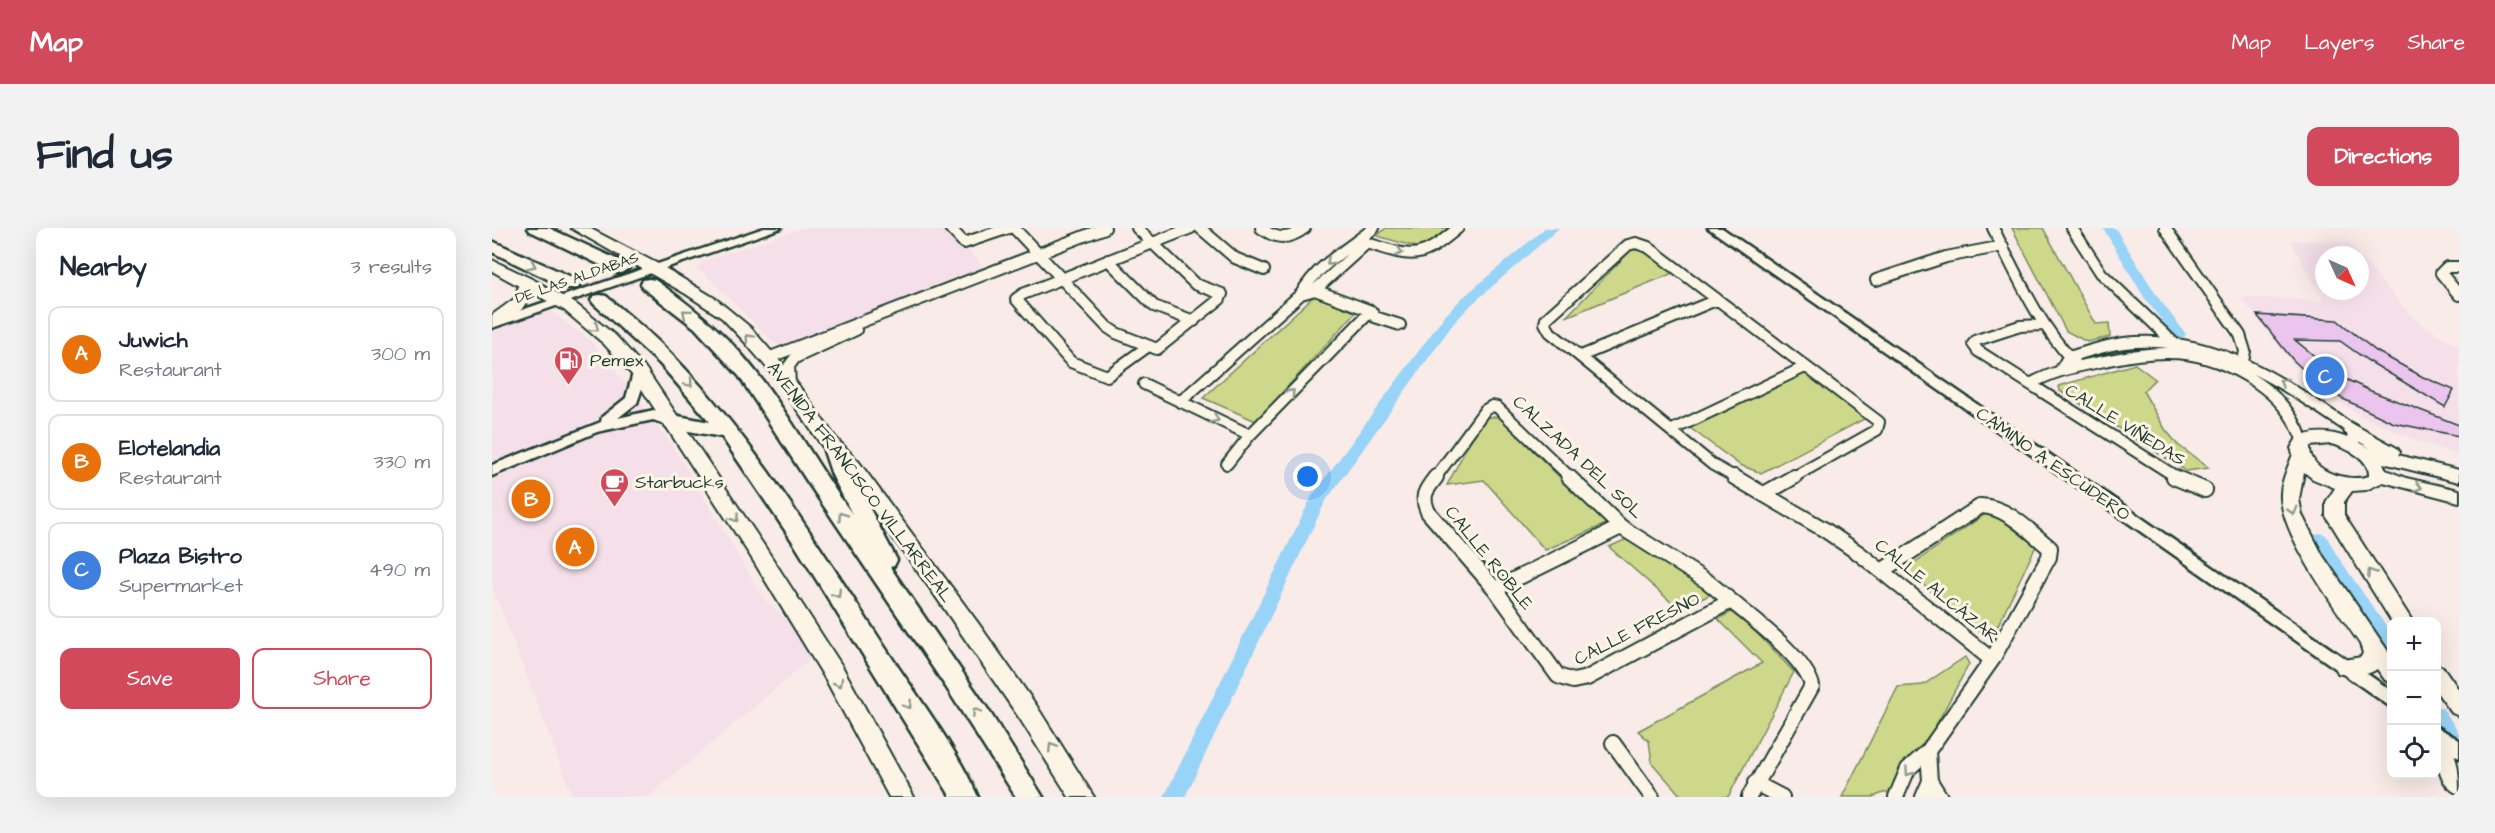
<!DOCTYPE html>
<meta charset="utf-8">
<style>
:root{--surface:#fff;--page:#f2f2f3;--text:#1f2937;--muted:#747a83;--line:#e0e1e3;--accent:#d1495b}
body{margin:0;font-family:"Architects Daughter",sans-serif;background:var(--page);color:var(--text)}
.controls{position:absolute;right:18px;bottom:18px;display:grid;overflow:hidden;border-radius:12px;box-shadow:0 6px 24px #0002}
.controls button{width:54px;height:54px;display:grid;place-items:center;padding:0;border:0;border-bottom:2px solid var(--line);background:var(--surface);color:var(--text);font:30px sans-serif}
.compass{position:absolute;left:1823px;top:18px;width:54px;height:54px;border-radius:50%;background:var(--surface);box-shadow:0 6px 24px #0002;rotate:135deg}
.you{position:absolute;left:816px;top:249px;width:21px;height:21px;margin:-15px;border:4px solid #fff;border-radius:50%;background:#1a73e8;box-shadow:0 0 0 9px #1a73e833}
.badge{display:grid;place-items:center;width:39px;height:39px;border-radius:50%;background:var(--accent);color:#fff;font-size:20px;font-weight:700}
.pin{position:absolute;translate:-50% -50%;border:3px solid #fff;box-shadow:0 2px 6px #0006}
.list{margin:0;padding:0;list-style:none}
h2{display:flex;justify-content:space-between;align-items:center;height:78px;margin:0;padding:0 24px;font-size:26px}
h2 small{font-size:20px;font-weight:400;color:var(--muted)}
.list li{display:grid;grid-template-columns:39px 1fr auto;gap:18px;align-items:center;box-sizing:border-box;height:96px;margin:0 12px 12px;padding:0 12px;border:2px solid var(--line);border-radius:12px}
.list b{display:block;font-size:22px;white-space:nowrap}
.list p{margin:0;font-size:20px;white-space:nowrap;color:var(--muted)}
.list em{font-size:20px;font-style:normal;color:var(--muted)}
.actions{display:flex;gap:12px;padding:18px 24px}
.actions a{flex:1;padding:14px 0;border:2px solid var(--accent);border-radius:12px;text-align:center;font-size:21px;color:var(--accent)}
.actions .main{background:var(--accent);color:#fff}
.icon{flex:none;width:33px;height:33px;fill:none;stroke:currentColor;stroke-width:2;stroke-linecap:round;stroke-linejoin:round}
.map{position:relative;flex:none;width:1967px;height:569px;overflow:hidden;border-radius:12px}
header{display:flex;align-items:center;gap:36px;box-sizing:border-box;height:84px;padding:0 30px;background:var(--accent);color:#fff}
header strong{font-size:28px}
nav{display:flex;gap:33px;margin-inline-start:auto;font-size:21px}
.intro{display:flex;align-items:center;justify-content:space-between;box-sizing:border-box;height:144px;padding:0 36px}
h1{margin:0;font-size:42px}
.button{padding:15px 27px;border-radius:12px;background:var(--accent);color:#fff;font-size:21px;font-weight:700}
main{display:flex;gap:36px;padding:0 36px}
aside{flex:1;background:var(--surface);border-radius:12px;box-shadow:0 6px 24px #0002}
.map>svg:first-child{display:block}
.built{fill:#f5e0e9}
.green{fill:#cdd88b;stroke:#768a60;stroke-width:1.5}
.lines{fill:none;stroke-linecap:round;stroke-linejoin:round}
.canal{fill:#98d3f8;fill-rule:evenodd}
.building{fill:#ecc5ef;stroke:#1f3d34;stroke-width:1.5}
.trunk-tunnel{stroke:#cdc8c3;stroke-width:18;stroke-dasharray:18 9;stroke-linecap:butt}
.minor-far1-casing{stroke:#1f3d34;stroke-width:14}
.minor-casing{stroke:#1f3d34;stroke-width:18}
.tertiary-casing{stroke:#1f3d34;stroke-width:5}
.secondary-casing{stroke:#1f3d34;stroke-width:4}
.primary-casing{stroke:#1f3d34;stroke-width:4}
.trunk-casing{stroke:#1f3d34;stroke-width:5}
.minor-far1{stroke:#fcf5e5;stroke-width:10}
.minor{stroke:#fcf5e5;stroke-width:14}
.tertiary{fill:#fcf5e5;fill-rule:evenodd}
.secondary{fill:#fcf5e5;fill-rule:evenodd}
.primary{fill:#fcf5e5;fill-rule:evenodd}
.trunk{fill:#fcf5e5;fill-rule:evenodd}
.oneway{stroke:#8e998c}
.labels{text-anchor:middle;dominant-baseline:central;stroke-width:6;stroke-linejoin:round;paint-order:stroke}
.far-street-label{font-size:15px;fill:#1f3d34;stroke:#fcf5e5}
.poi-label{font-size:18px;fill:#1f3d34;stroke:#fcf5e5;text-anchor:start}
.street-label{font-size:18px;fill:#1f3d34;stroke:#fcf5e5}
</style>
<header>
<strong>Map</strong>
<nav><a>Map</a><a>Layers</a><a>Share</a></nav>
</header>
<div class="intro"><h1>Find us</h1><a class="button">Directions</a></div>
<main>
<aside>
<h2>Nearby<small>3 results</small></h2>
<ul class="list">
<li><span class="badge" style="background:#e8710a">A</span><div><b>Juwich</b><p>Restaurant</p></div><em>300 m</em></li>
<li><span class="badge" style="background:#e8710a">B</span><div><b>Elotelandia</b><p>Restaurant</p></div><em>330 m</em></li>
<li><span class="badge" style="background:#3f7fe0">C</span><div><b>Plaza Bistro</b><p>Supermarket</p></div><em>490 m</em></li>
</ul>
<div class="actions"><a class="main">Save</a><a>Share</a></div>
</aside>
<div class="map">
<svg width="1967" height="569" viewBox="0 0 1967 569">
<rect width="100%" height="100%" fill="#f9ebe7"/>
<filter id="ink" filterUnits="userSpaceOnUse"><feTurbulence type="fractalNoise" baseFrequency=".0167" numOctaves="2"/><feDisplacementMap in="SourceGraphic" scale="12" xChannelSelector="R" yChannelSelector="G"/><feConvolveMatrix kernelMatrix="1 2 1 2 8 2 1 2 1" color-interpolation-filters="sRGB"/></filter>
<g filter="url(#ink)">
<path class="built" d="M310 0H458L494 42 286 119 215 48 204 40 212 33Z
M1798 12 1856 15 1867 27H1832V63H1868V29L1924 93 1967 119V227L1928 214 1875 191 1850 176 1802 138 1749 69 1832 73Z
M56 82 98 112 135 157 184 223 273 372 297 394 322 428 156 569H81L0 358V103Z"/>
<path class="green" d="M894 0H956L935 18 924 19 885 8Z
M1520 0H1551L1604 96 1617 95 1618 109 1595 114 1574 103Z
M1151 20 1181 45 1074 89 1139 22Z
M822 68 865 83 764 193 711 170Z
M1643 136 1663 151 1651 163 1673 201 1686 217 1717 240 1694 243 1568 163 1567 158Z
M1312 142 1376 189 1269 245 1248 237 1194 197Z
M991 189H1008L1098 280 1112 290 1114 296 1053 322 992 252 955 257Z
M1498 283 1544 318 1502 405H1489L1413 341Z
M1137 310 1223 364 1188 382 1117 319Z
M1243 382 1302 444 1236 569H1190L1160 535 1157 513 1146 503 1270 435 1226 391Z
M1473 429 1477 436 1408 564 1391 565 1381 569H1350L1406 459 1431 457Z"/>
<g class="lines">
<path class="canal" d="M1053 0H1067L979 77 961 96 833 274 693 569H672L820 268 951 90 969 71Z
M1611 0H1623L1665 68 1694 106 1692 109H1682L1652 69Z
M1828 305 1834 307 1844 326 1900 407V430L1893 428 1832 335 1820 311 1822 307Z
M1944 479 1951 481 1967 505V530L1960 527 1944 504Z"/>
</g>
<path class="building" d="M1765 87 1845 92 1884 123 1931 149 1962 162 1953 179 1875 132 1848 113 1803 112 1847 148 1879 163 1967 197V208L1902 195 1849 170 1816 146 1801 132Z"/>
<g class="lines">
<path class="trunk-tunnel" d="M129 40 157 56
M80 56 108 72"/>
<defs>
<path id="minor-far1" d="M458 0 472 15 517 0
M522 0 615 99 624 105 665 121 728 71 730 66 703 56 645 0
M708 0 743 30 772 42
M769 0C785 12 797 12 813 0
M1501 0C1525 47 1545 95 1582 134
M1580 0 1609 45 1682 115
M1673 0 1748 107 1753 123 1750 139
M875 15C922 30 927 33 966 0
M616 32 662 78 702 93
M1967 39H1955L1949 45 1967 67
M1384 52 1454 29 1511 18
M823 62 879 83 883 89 908 97
M809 66C826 36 856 21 882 0
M1551 97 1528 98 1485 112 1481 116 1486 123 1686 250
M655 119 615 148 579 134 524 71 531 66 699 0
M1089 128 1224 72
M276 130 613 0
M1569 141 1576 129C1598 123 1620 115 1643 114 1726 109 1793 156 1859 201L1863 218
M652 156 758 207
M1538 156C1561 144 1577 140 1603 135 1666 121 1708 117 1764 154 1786 169 1803 189 1811 214
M298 157 297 138 303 130 364 102
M688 174 809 66 823 62 875 15
M1180 202 1313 139
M735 236 758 207 879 83
M943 250 993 182 1000 178 1005 179 1079 250
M1244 250 1221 237 1058 104 1053 95 1054 91 1136 17 1144 15 1156 19 1387 194 1385 202 1300 250"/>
<path id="minor" d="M944 249C933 263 929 268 936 284L1003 361 1066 448 1081 453 1095 450 1239 373
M1077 249 1129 299 1216 354 1239 373
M1242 249 1333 302 1368 326 1500 432
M1682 249 1713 262
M1272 266 1302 249
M1391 342 1489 278C1516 279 1538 304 1558 320L1557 329 1500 432 1436 523 1416 541 1404 569
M1003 361 1129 299
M1239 373C1261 391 1314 431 1320 458L1257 569
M1121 515 1160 569
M1438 553 1448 569
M1263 555 1290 569
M1431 569 1438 553 1436 523"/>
<path id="tertiary" d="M272 0H289L0 100V92Z
M1216 0H1230L1900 463V480Z
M148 141 155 145 145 175 126 190 162 182 186 191 188 194 186 197 181 199 161 192 105 204 0 248V237L109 194 110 189 134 170 141 145Z
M1944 498 1967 512V530L1944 516Z"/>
<path id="secondary" d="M1859 195 1905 220 1908 224 1906 227 1967 242V254L1891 235 1894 242 1914 250 1967 262V274L1891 254 1874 262 1860 263 1852 274V287L1921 394H1900L1834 288V274L1843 260 1821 251 1812 244 1807 271 1810 287 1831 328 1900 429V454L1893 452 1885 441C1876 448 1857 449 1846 445L1843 439 1846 433 1869 429 1871 425 1868 416C1845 382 1791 310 1789 270 1788 256 1796 239 1801 226L1799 220 1805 210C1832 198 1853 208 1878 220L1853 205 1851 201 1853 197ZM1839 216C1854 220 1878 230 1877 248 1856 255 1816 244 1818 218Z
M1944 437 1951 439 1967 462V488L1960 485 1944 463Z
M1944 508C1967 516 1967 546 1967 566 1944 557 1944 528 1944 508Z"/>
<path id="primary" d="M79 0H97L168 37 224 71 258 99 294 140 343 209 367 234 486 395 544 477 602 569H577L528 491 442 366 353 244 330 218 282 148 251 112 230 90 194 66Z
M0 32 42 52 84 76 124 108 154 141 273 319 350 438 422 569H397L334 452 259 329 142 149 112 116 72 82 41 65 29 82 0 99V87L22 71 27 58 0 43Z"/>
<path id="trunk" d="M36 0H57L135 36 137 40 129 45 123 44 38 3Z
M0 13 86 52 88 56 86 60H74L0 24Z
M157 51 163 52C194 74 225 98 250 127 291 174 323 235 360 286L340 247 332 223 335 218 342 216 349 218 360 247 405 332 402 338 398 339 497 483 551 569H524L454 459 315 253 247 148 203 100 151 60 149 56 151 52Z
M108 67 114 68C138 88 161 107 182 129 262 212 322 311 385 407 418 459 461 513 486 569H459L301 314 230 209 174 199 171 194 174 189 181 187 218 194 168 136 102 76 99 72 102 68Z"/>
</defs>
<use href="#minor-far1" class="minor-far1-casing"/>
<use href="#minor" class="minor-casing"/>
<use href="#tertiary" class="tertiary-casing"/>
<use href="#secondary" class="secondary-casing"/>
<use href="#primary" class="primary-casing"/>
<use href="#trunk" class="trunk-casing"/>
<use href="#minor-far1" class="minor-far1"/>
<use href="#minor" class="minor"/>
<use href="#tertiary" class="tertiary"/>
<use href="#secondary" class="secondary"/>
<use href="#primary" class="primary"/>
<use href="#trunk" class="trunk"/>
</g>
<defs><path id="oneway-chevron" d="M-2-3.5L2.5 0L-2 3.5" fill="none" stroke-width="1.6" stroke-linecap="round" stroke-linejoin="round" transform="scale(1.5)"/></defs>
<g class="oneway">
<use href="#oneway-chevron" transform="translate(907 24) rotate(17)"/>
<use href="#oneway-chevron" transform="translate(838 34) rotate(139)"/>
<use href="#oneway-chevron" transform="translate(40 37) rotate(26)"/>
<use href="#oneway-chevron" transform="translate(194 85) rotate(-140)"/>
<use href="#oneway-chevron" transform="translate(103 100) rotate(37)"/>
<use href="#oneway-chevron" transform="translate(257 110) rotate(-133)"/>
<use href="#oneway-chevron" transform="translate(1791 154) rotate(-149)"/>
<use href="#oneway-chevron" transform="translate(197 155) rotate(49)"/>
<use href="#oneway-chevron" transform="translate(799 165) rotate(-46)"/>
<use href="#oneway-chevron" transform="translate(723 191) rotate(25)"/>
<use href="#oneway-chevron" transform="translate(1926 259) rotate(13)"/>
<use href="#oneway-chevron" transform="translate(1801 283) rotate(75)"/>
<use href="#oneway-chevron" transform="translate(350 288) rotate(-125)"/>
<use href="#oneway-chevron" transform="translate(243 290) rotate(56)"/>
<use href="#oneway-chevron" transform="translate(1879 345) rotate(-123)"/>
<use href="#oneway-chevron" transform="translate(345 366) rotate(58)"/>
<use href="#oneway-chevron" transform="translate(347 455) rotate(61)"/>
<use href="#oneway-chevron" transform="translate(416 477) rotate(57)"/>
<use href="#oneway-chevron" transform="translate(484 484) rotate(-124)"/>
<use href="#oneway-chevron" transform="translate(560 519) rotate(-122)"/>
<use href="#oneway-chevron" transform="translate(1417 544) rotate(124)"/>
</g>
</g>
<defs>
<symbol id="fuel-pin" viewBox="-11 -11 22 30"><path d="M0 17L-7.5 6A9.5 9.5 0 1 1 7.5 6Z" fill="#d1495b" stroke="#fcf5e5"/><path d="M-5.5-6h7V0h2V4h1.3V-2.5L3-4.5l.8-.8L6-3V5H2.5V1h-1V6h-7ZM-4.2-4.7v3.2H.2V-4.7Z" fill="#fff"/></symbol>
<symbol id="cafe-pin" viewBox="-11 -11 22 30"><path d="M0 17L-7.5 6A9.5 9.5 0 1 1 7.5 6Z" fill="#d1495b" stroke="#fcf5e5"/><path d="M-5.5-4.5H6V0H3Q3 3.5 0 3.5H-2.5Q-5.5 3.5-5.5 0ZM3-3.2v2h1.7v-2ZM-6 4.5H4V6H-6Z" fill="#fff"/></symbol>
</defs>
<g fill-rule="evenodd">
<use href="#fuel-pin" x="60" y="116" width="33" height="45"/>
<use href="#cafe-pin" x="106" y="238" width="33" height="45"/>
</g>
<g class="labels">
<g class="far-street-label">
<text transform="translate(85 50) rotate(-19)">DE LAS ALDABAS</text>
</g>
<g class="poi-label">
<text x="98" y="132">Pemex</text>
<text x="143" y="254">Starbucks</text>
</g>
<g class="street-label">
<text transform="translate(1633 197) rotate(32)">CALLE VIÑEDAS</text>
<text transform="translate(1086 229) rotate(43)">CALZADA DEL SOL</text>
<text transform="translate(1561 236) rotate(35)">CAMINO A ESCUDERO</text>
<text transform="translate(368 254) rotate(53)">AVENIDA FRANCISCO VILLARREAL</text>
<text transform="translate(997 330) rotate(51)">CALLE ROBLE</text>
<text transform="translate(1445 363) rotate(39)">CALLE ALCÁZAR</text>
<text transform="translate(1145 401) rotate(-27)">CALLE FRESNO</text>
</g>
</g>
</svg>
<div class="controls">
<button>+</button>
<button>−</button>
<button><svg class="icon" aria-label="locate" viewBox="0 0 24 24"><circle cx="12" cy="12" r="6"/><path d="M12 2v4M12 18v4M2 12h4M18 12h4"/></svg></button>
</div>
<svg class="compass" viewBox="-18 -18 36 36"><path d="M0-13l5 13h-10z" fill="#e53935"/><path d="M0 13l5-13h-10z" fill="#747a83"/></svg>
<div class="you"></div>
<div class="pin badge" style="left:83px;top:319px;background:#e8710a">A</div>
<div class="pin badge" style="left:39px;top:271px;background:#e8710a">B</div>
<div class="pin badge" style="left:1833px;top:148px;background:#3f7fe0">C</div>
</div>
</main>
